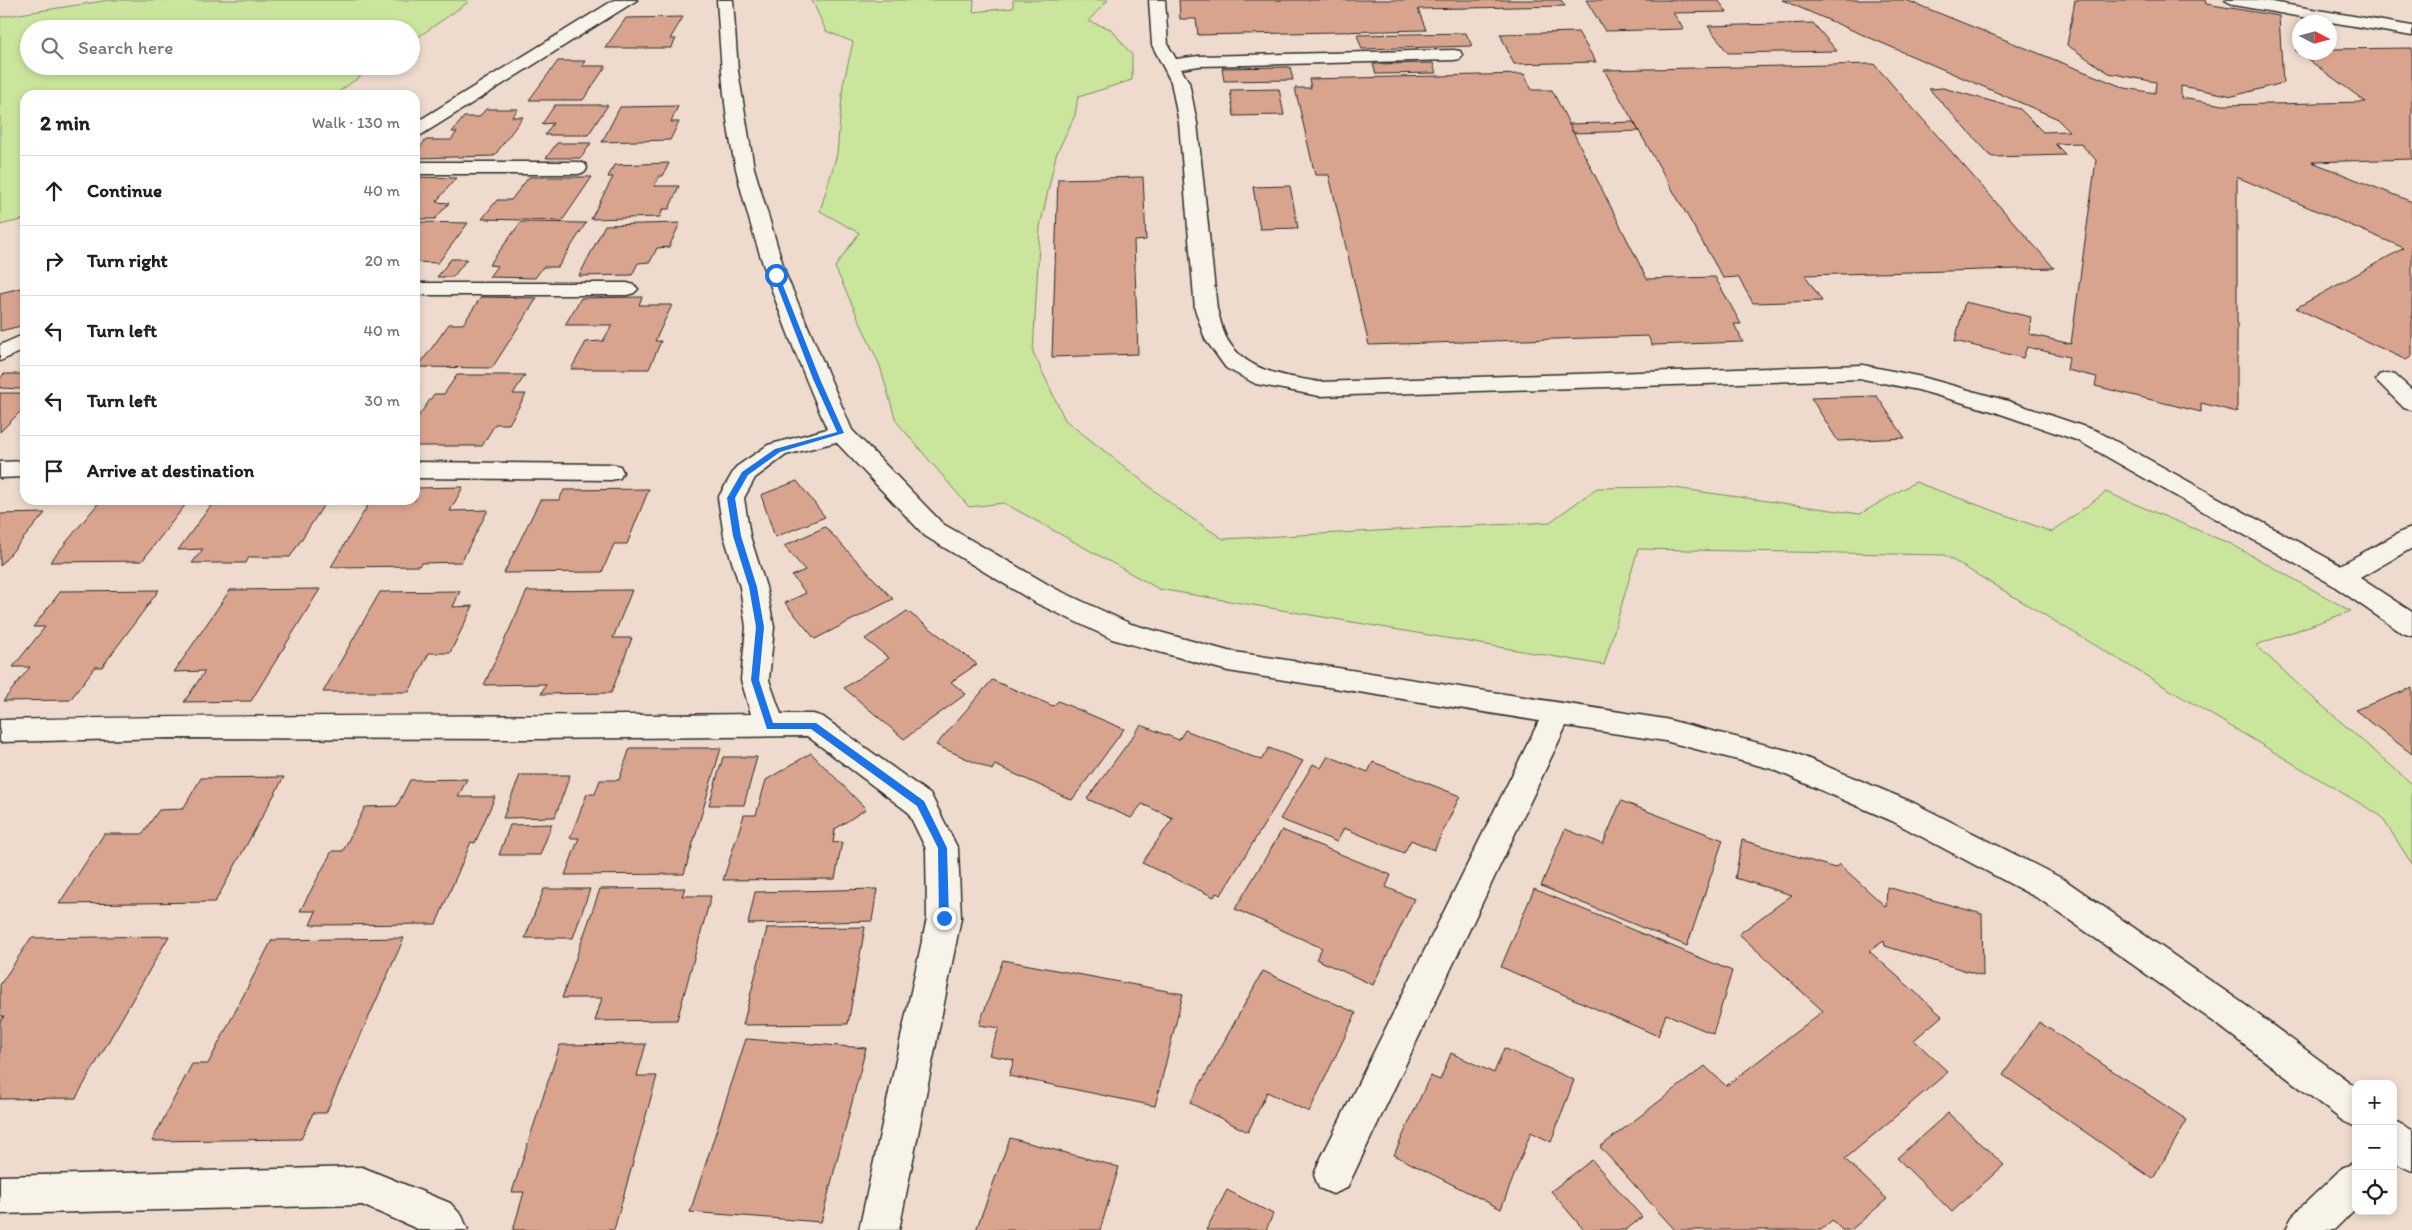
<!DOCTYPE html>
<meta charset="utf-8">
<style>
:root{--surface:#fff;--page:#f6f6f6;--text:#202124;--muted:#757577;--line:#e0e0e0}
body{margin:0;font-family:Itim,sans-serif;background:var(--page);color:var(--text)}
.controls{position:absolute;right:15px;bottom:15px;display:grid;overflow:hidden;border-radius:10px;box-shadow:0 2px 8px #0003}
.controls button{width:45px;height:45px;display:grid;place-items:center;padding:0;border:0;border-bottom:1px solid var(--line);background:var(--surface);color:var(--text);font:25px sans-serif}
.compass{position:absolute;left:2292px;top:15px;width:45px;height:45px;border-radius:50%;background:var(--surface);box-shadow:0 2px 8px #0003;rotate:96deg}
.stop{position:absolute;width:15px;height:15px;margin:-11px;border:4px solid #1a73e8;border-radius:50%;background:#fff}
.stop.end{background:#1a73e8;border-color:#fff;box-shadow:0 1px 5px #0008}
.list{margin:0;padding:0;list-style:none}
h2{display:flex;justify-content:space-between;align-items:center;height:65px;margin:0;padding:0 20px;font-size:21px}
h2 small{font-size:16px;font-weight:400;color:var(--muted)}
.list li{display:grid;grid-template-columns:32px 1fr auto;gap:15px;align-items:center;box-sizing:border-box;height:70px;padding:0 20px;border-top:1px solid var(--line)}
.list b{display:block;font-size:19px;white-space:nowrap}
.list em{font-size:16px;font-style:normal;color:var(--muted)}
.icon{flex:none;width:28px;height:28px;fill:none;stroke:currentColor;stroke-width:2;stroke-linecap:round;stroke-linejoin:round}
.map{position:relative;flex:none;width:2412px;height:1230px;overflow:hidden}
.search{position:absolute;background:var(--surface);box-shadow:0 2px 8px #0003;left:20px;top:20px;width:400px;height:55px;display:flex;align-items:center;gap:12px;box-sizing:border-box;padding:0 18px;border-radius:28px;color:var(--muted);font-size:19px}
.panel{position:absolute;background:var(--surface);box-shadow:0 2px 8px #0003;left:20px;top:90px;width:400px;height:415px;border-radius:15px}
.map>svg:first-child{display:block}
.green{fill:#cae69d;stroke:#7a8864}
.building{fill:#d9a48e;stroke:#2b2b2b}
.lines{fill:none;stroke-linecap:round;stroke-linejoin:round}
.minor-casing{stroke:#2b2b2b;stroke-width:3}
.minor{fill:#f7f3e8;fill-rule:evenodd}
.route{fill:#1a73e8}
</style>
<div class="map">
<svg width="2412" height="1230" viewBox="0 0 2412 1230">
<rect width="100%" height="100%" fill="#eedbcd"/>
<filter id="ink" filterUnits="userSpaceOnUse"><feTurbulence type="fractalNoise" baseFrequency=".02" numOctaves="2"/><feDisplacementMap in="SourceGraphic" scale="10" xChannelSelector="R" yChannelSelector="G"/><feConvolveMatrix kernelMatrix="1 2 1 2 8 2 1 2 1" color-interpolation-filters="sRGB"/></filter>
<g filter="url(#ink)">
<path class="green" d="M110 0H468L467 3 411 42V29H29V66H375L334 95H25V219L0 225V17Z
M812 0H974L973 12 1013 8V0H1108L1088 21 1111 29 1132 55V80L1078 97 1075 115 1056 155 1040 227 1033 352 1065 420 1178 509 1223 539 1550 522 1597 488 1667 487 1860 514 1915 482 2052 532 2106 492 2231 544 2351 611 2256 645 2302 688 2412 784V864L2381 816 1944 555 1638 549 1604 665 1159 589 1004 503 969 507 896 421 880 366 835 267 859 233 820 211 837 154 843 85 853 42 826 31Z"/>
<path class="building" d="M1179 0H1561L1565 6 1418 9 1426 30 1198 35 1196 19H1180Z
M1586 0H1718L1727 12 1673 13 1684 29 1605 31Z
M1782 0H1906L2125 88 2155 93 2156 82 2109 73 2067 45 2075 0H2205L2206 4 2279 16 2283 83 2233 96 2181 86V98L2223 105 2366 102 2295 50H2300V52H2330V49L2412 48V159L2312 162 2412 202V356L2406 360 2296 308 2404 248 2237 177V412L2201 403V412L2095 386 2097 377 2067 370 2069 357 2027 347 2023 358 1955 341 1965 302 2031 317 2029 334 2071 344 2096 160 2080 143 2055 144 2066 155 1992 157 1929 89 1943 88 2020 109 2043 132 2069 131 2056 118Z
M683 17 670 39H676L671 48H605L626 18Z
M1813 23 1837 51 1728 53 1708 26Z
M1578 32 1596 62 1514 64 1500 34Z
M1466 33 1472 46 1362 49 1357 35Z
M558 61H585L582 66H606L583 100H529Z
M1433 63 1436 73 1376 74 1373 64Z
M1874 64 2054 268 1805 275 1822 301 1753 303 1738 277 1723 278 1604 70Z
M1290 67 1293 80 1224 81 1222 68Z
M1524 74 1532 90H1552L1647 279 1715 277 1741 324H1734L1743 342 1652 345 1648 336 1369 345 1329 175H1315L1295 88H1311L1309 79Z
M1279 89 1284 115 1234 116 1230 90Z
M555 105H608L588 135H545L553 123 542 124Z
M678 106 671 122H679L670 140 602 142 620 107Z
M486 109H518L512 117H523L494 156 415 158V153L426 140H451L457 132H452L464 117H479Z
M1634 122 1639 131 1573 133 1569 124Z
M557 143H591L581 158H546Z
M669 163 663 176H659L654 186H679L669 209H663L660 217 591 219 613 177H608L614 165Z
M415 177 456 178 436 202 449 203 435 219H415Z
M529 177H592L562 221 482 219 497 200H511Z
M1143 177 1146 240 1134 241 1138 354 1052 357 1058 179Z
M1290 186 1298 228 1260 229 1253 187Z
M415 222 468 223 438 263 415 262Z
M521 222 586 223 558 267H543L535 278 489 277 497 266 489 265Z
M680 223 669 247 657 248 650 262 638 263 632 275 579 276 605 225Z
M451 259H467L453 277H437Z
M25 287V325L0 331V293Z
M481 297 537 298 492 368 418 367 449 324H463Z
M642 297 639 305H672L655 341H661L649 369H571L586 342 603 341 612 325H565L581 298Z
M4 374H25V385L21 389 0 388V378Z
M457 375H525L513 394H526L509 424H495L482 446H415V421L434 394H444Z
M0 393H25V407L0 432Z
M1877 396 1905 438 1838 441 1811 398Z
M797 481 825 517 775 537 761 495Z
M463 487 450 511 488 510 461 562 421 563 419 566 331 567 371 500H415V488Z
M649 489 627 544H614L602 572 504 573 540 500H559L564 490Z
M101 500H189L142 561 50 562Z
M215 500H327L290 557H249L246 563H192L203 549 178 550Z
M45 513 0 566V514Z
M825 527 893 599 815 639 785 603 806 593 792 576 805 570 784 546Z
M320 589 251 701 184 702 205 671 174 672 230 590Z
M159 590 102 667H95L70 700 3 701 30 667H13L45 627H33L61 591Z
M632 590 613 638H632L611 693 541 694 546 684 484 685 527 591Z
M460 591 453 607 473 606 450 653H429L409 692H323L380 592Z
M907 611 977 664 951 682 966 694 904 739 844 688 889 658 865 639Z
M992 680 1053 706 1058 701 1124 729 1072 800 995 765 992 770 936 745Z
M2412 688V754L2355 710Z
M1141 725 1179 740 1185 730 1261 760 1269 748 1303 761 1221 895 1216 893 1214 897 1142 863 1173 818 1142 804 1131 818 1087 799Z
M630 748H721L684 874 565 875 579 838H570L587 794H595L600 780H619Z
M811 753 866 809 835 829 833 843 842 842 835 879 723 880 744 815H756L766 780Z
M1328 756 1368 772 1373 762 1460 796 1434 850 1411 840 1404 853 1344 828 1337 842 1280 819 1313 764 1321 768Z
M723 757H757L744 805H709Z
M520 775H570L555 817 503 818Z
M284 777 215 902 59 904 104 834H142L159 810 183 809 201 778Z
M467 779 458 797H495L475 843 471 842 436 924 310 925 316 911H300L332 851H343L365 807 397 806 410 780Z
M1621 801 1723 840 1687 946 1541 886 1565 829 1603 844Z
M552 824 540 855H499L510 825Z
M1282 830 1391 875 1386 887 1414 899 1373 985 1316 959 1322 948 1235 909Z
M1742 840 1835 868 1839 864 1886 907 1887 887 1982 914 1983 976 1885 946 1884 941 1869 951 1942 1016 1914 1040 1948 1072 1845 1159 1887 1199 1851 1230H1842L1832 1220 1821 1230H1675L1600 1147 1705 1066 1726 1086 1823 1011 1739 934 1792 895 1735 878Z
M685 888 682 896H711L677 1020 595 1021 602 998H562L600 889Z
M544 889H590L573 938H525Z
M877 889 872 921 748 924 755 892Z
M1534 889 1732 971 1713 1034 1666 1014 1658 1036 1501 967Z
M865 927 848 1024 743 1025 767 928Z
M169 936 76 1098 0 1099V1022L4 1016H0V985L31 938Z
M404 938 326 1113H313L301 1139 152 1141 192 1064H208L272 940Z
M1003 960 1183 994 1155 1106 1009 1076 1014 1060 989 1055 999 1028 979 1025Z
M1263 971 1356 1013 1309 1112 1267 1092 1248 1132 1190 1103Z
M2039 1022 2187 1120 2153 1179 2003 1075Z
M746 1039 866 1048 821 1222 690 1212Z
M646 1044 637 1076H657L614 1230H513L524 1192H512L560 1045Z
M1504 1048 1574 1080 1551 1142 1531 1132 1501 1209 1394 1155 1430 1076 1440 1080 1451 1053 1494 1073Z
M1948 1113 2004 1165 1952 1212 1897 1158Z
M1010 1138 1119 1167 1100 1230H976Z
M1592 1160 1642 1217 1626 1230H1584L1551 1191Z
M1227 1190 1273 1214 1266 1230H1206Z"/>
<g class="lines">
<defs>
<path id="minor" d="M614 0H637L421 135 415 136V123Z
M717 0H733L738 71 754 168 786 275 852 430 943 524 1056 589 1131 624 1228 651 1665 719 1790 751 1914 803 2065 880 2241 1002 2356 1087V1127L2343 1121 2217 1024 2041 900 1892 821 1772 769 1665 741 1566 726 1347 1188 1333 1194 1319 1188 1314 1175 1319 1162 1539 721 1228 671 1112 639 1036 603 925 536 836 442 786 455 755 478 744 498 750 536 766 587 774 627 769 680 781 714H813L823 717 931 795 958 849 961 918 899 1230H859L927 918 926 849 908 812 807 736 536 739 170 738 0 742V720C250 714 501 717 751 714L741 680 746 627 740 587 724 536 718 498 736 467 768 445 827 429C791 345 757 259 736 169 723 114 721 56 717 0Z
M1149 0H1165L1168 45 1176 59 1199 56 1454 50 1460 51 1462 55 1460 59 1454 60 1199 66 1181 69 1189 82 1197 123 1217 309C1220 318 1222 330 1227 339 1246 372 1285 376 1319 382L1863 365 1922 377 2008 401 2097 431 2340 565 2403 531 2412 528V548L2360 578 2412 612V636L2402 633 2331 584 2079 441 1992 411 1918 390 1863 379 1319 396 1256 384 1226 368 1205 339 1195 309 1179 123 1171 82 1152 45Z
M2225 0H2260L2412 26V36L2233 5Z
M415 162H578L585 164 587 168 585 172 578 174H415Z
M415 283H627L634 285 638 289 634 293 627 295H415Z
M25 334V350L0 361V345Z
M2387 373 2395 375 2412 390V410L2404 408 2376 380 2379 375Z
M25 461V477L0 478V462Z
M415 462 611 464 620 466 623 472 620 478 611 480 415 478Z
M2393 1120 2412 1130V1171L2393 1162Z
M2356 1162V1208L2334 1230H2286L2292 1216 2342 1168Z
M362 1167 450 1203 462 1216 468 1230H420L362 1205 0 1214V1176Z"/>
</defs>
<use href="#minor" class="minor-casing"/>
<use href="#minor" class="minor"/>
</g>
</g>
<path class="route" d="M776 273 779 275 820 379 844 433 780 452 748 475 735 498 741 536 757 587 764 627 759 680 773 723H816L924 801 947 848 949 918 944 922 939 918 938 848 917 806 811 729H767L751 680 756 627 749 587 733 536 727 498 742 472 775 449 837 432 813 379 773 275Z"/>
</svg>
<div class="controls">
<button>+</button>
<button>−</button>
<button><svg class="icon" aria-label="locate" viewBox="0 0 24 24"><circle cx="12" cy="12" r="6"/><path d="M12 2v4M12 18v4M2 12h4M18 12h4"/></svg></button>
</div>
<svg class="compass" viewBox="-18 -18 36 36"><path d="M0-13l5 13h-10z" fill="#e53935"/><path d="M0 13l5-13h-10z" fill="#757577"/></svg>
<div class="stop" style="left:776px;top:275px"></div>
<div class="stop end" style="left:944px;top:918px"></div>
<div class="search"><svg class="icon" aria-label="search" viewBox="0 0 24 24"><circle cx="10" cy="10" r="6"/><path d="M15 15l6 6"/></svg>Search here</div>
<section class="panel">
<h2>2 min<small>Walk · 130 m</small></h2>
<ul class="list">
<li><svg class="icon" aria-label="ahead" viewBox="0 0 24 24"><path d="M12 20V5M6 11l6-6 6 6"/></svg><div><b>Continue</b></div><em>40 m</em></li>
<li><svg class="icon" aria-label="right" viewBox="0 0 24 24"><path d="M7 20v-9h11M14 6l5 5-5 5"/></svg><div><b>Turn right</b></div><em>20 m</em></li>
<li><svg class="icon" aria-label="left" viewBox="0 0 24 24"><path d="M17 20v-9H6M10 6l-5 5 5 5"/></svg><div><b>Turn left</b></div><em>40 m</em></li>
<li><svg class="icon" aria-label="left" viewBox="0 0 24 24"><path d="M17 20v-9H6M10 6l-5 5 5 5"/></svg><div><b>Turn left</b></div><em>30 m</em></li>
<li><svg class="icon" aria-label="arrive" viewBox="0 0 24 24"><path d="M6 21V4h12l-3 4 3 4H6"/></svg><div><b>Arrive at destination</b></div></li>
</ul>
</section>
</div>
